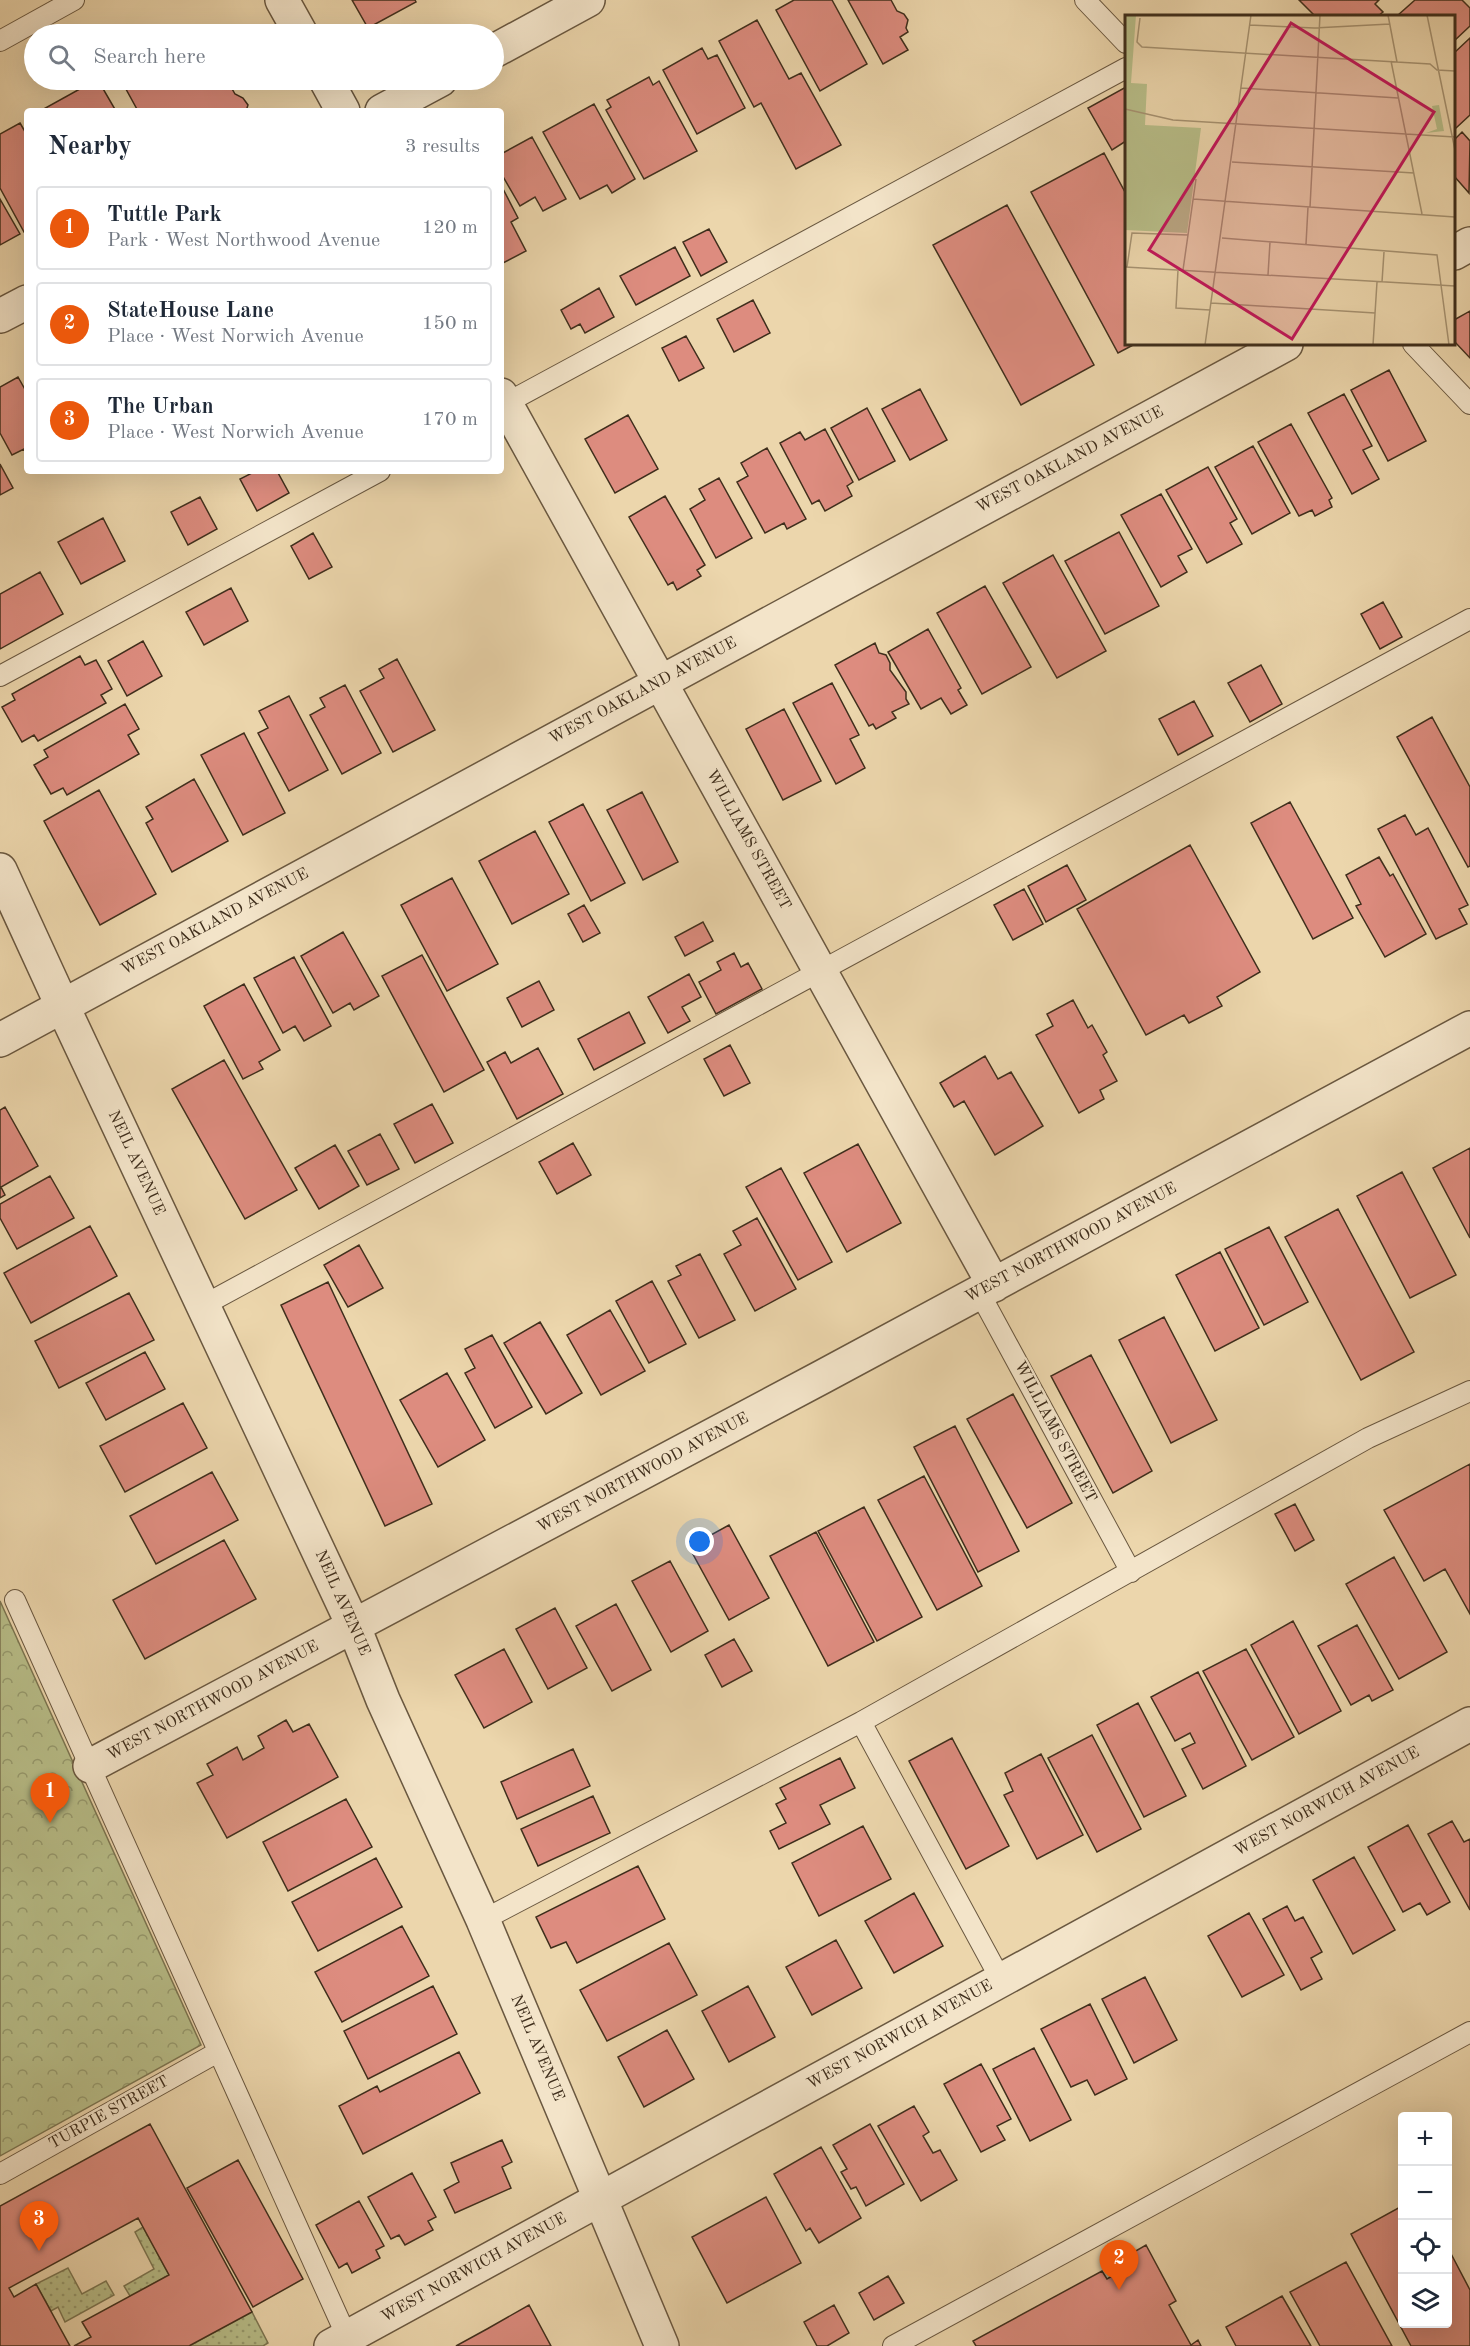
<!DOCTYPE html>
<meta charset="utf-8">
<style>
:root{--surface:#fff;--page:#f6f6f7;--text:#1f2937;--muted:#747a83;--line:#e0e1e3;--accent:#ea580c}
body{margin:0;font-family:"Old Standard TT",serif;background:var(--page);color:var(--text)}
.controls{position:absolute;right:18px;bottom:18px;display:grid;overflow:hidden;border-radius:6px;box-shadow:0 6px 24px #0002}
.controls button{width:54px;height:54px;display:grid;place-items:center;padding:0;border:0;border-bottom:2px solid var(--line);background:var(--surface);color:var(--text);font:30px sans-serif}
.you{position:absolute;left:700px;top:1542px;width:21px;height:21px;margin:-15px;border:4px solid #fff;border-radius:50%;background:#1a73e8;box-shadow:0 0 0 9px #1a73e833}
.badge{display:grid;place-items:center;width:39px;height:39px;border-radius:50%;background:var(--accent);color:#fff;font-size:20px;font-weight:700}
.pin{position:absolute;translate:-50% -50px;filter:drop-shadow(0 2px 3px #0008)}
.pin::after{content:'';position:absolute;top:32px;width:21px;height:18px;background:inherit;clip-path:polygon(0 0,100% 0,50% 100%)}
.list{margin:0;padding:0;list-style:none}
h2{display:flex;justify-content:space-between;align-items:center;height:78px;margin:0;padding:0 24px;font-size:26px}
h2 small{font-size:20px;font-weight:400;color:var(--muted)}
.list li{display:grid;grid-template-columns:39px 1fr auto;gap:18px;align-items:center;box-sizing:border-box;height:84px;margin:0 12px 12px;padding:0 12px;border:2px solid var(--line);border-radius:6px}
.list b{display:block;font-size:22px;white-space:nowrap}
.list p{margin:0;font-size:20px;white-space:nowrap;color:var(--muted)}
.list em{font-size:20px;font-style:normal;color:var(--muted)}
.icon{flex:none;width:33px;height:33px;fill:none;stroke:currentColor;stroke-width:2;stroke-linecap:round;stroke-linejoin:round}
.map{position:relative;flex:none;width:1470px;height:2346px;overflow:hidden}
.search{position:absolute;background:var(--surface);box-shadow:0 6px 24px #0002;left:24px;top:24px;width:480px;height:66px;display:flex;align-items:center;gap:15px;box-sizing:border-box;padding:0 21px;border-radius:33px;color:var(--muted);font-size:22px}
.panel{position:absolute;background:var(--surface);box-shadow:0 6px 24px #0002;left:24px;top:108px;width:480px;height:366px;border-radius:6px}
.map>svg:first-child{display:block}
.grass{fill:url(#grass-dots);stroke:#7c7652;stroke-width:1.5}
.park{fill:url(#park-crowns);stroke:#7c7652;stroke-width:1.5}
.building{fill:#dd8c7f;stroke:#3f2e1c;stroke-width:1.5}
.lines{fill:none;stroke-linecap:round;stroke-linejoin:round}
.service-casing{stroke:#6a5840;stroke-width:22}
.minor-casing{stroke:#6a5840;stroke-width:36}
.tertiary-casing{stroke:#6a5840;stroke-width:36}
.service{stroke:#f3e4c9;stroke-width:20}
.minor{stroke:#f3e4c9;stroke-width:33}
.tertiary{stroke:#f3e4c9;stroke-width:33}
.labels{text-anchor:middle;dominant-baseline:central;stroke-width:4.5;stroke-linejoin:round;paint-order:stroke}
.street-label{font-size:16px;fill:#3f2e1c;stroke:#f3e4c9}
.inset-road{fill:none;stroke:#a79372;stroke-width:1.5}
.view{fill:#c2185b;fill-opacity:0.15;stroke:#c2185b;stroke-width:3}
.inset-edge{fill:none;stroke:#3f2e1c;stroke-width:3}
</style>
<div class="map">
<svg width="1470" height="2346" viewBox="0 0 1470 2346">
<defs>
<pattern id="grass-dots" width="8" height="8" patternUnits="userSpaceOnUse" patternTransform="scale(1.5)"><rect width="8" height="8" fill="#b8be89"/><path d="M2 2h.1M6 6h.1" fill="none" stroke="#979b6f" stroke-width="1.8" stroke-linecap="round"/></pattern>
<pattern id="park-crowns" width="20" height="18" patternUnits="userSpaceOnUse" patternTransform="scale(1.5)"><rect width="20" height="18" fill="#b8be89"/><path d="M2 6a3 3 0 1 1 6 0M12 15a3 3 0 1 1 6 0" fill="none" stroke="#979b6f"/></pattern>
</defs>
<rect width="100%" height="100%" fill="#ecd6ac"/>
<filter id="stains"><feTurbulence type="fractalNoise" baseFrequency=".00333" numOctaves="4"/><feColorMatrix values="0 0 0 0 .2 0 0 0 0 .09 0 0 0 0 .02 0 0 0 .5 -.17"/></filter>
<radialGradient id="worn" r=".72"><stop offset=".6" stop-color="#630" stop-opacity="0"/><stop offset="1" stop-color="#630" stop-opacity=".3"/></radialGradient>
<path class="grass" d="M143 2227 169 2275 130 2296 124 2286 154 2269 135 2232Z
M68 2268 82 2294 106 2281 114 2295 65 2322 58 2307 51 2311 36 2284Z
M252 2312 268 2343 263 2346H189Z"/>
<path class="park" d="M0 1601 201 2045 0 2156Z"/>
<path class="building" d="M352 0H415L416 2 368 28Z
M794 0H832L867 64 820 91 776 10Z
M848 0H891L897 11 904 14 908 20 906 28 908 32 900 37 908 50 883 64Z
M1299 0H1379L1375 4 1383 12 1378 16H1315Z
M1415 0H1462L1470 8V26L1454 41V16H1397Z
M757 20 789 79 801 73 841 145 796 169 761 103 754 107 719 41Z
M1470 38V115L1456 128 1454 126V53Z
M702 48 708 59 717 55 745 108 697 134 663 70Z
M649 77 653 85 659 81 697 151 644 179 606 110 611 107 607 100Z
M96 80H98L116 111H40Z
M121 80H227L235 94 243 98 248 105 246 111H138Z
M1126 87V141L1112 150 1088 108Z
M594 104 635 179 612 193 607 185 580 199 543 132Z
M20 123 27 135V230L24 232 0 188V134Z
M1462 132 1470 141 1469 193 1454 176V140Z
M532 137 566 199 543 211 535 197 520 206 501 173V154Z
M1104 153 1126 194V344H1135L1118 353 1031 192Z
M501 185 518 218 511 222 526 251 501 264Z
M0 199 20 234 0 245Z
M1007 205 1094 365 1021 405 933 245Z
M709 229 727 262 701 276 683 242Z
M675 247 690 276 636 305 620 276Z
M599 288 614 317 585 333 580 324 571 329 561 310Z
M753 300 770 333 734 352 717 319Z
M1470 311V358L1454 341V320Z
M686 336 704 368 679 381 662 348Z
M1389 370 1426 441 1388 461 1351 390Z
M18 377 27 393V454L24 449 12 455 0 433V387Z
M920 389 947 440 910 460 882 409Z
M1344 394 1372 446 1363 450 1379 479 1352 494 1308 413Z
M867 408 895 461 859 480 831 428Z
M628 415 658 469 615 493 585 439Z
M1291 424 1332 498 1329 500 1332 507 1315 516 1312 510 1299 516 1258 442Z
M825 429 853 482 847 486 852 496 825 511 819 500 812 504 780 443 800 432 805 440Z
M1253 446 1290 513 1252 534 1215 467Z
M767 448 806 519 787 529 784 523 765 533 737 482 748 476 741 463Z
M0 464 13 488 0 495Z
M1208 467 1237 519 1230 523 1242 544 1207 563 1166 490Z
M256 471H277L289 493 257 511 240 479Z
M719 478 752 538 716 558 690 509 705 500 699 489Z
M1161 494 1192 549 1178 556 1187 572 1161 587 1121 515Z
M665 496 705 565 697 570 701 576 677 590 673 582 668 585 629 517Z
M200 497 217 529 188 545 171 512Z
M103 518 125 561 81 584 58 542Z
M1119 532 1159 606 1105 634 1065 561Z
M313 533 332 567 309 579 291 546Z
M1053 555 1106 651 1057 678 1003 583Z
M40 572 63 614 0 649V594Z
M985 586 1031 667 982 694 937 613Z
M231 588 248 621 204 645 186 612Z
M1383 602 1402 637 1380 649 1361 614Z
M928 629 961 688 958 690 967 705 951 714 941 698 921 709 888 652Z
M143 641 162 676 127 696 108 661Z
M875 643 879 653 886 655 890 663V670L906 692V699L909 704 892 712 896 718 876 729 873 724 869 726 835 665Z
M80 656 85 665 96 660 112 689 101 695 106 703 38 741 34 735 22 742 2 707 15 700 12 694Z
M397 659 435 730 393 752 360 691 384 678 379 669Z
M1261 665 1282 704 1250 722 1228 683Z
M832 683 859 735 850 739 865 768 836 784 793 703Z
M345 685 381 753 342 774 310 715 325 707 320 698Z
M289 696 328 770 289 791 258 733 268 728 259 711Z
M1194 701 1213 736 1178 755 1159 719Z
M125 704 139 729 128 735 139 754 67 795 63 788 51 794 34 765 48 757 44 750Z
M784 709 821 781 783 800 746 729Z
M1432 717 1470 787V866L1468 867 1397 737Z
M244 733 285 813 243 835 201 755Z
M194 779 228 841 172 872 146 823 153 819 146 807Z
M99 790 156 894 100 925 44 821Z
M642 792 678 862 643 880 607 810Z
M1290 802 1353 918 1313 939 1251 823Z
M583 804 625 883 591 901 549 822Z
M1405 815 1416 835 1428 828 1468 905 1459 909 1467 924 1436 939 1378 829Z
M535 831 569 894 512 924 479 861Z
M1190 845 1260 972 1217 997 1222 1006 1189 1023 1184 1015 1146 1035 1077 909Z
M1379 857 1390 876 1393 874 1426 934 1385 957 1356 906 1361 904 1346 875Z
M1067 865 1086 900 1046 922 1028 886Z
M452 878 498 964 447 991 401 905Z
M1024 889 1043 924 1013 940 994 905Z
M584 905 600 933 583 942 568 914Z
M703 922 713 941 685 956 675 937Z
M343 932 379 996 354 1010 350 1003 333 1013 301 956Z
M734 953 741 967 748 963 762 989 716 1014 699 982 721 970 717 962Z
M422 955 484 1070 444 1092 382 976Z
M294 957 331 1026 304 1041 295 1026 283 1033 254 978Z
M689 974 701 997 682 1007 690 1021 668 1033 648 997Z
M539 981 554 1010 522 1027 507 998Z
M244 984 280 1050 259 1062 263 1069 243 1079 204 1006Z
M1073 1000 1088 1028 1092 1025 1107 1052 1103 1055 1117 1081 1100 1090 1104 1099 1079 1113 1036 1035 1053 1026 1047 1014Z
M629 1012 645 1043 594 1070 578 1039Z
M730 1045 750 1083 724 1096 704 1059Z
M538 1048 563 1094 517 1119 487 1062 505 1052 511 1063Z
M985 1056 998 1079 1011 1072 1043 1126 995 1155 964 1101 954 1107 940 1083Z
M224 1060 297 1190 245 1219 172 1089Z
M432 1104 453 1143 415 1163 394 1124Z
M5 1107 38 1166 1 1187 5 1195 0 1198V1110Z
M380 1134 399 1169 367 1185 348 1151Z
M573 1143 591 1175 557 1194 539 1162Z
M858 1144 901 1223 847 1252 804 1173Z
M335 1145 359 1186 319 1209 295 1168Z
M1470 1148V1238L1433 1168Z
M781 1168 832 1262 798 1280 746 1187Z
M1402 1172 1456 1275 1410 1298 1357 1196Z
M50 1176 74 1218 17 1249 0 1218V1204Z
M1338 1209 1414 1352 1361 1380 1285 1237Z
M757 1218 796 1289 755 1311 724 1254 741 1245 733 1231Z
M90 1226 117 1276 31 1323 4 1273Z
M1269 1227 1308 1302 1264 1325 1225 1249Z
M359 1245 383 1288 348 1307 324 1265Z
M1220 1252 1259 1328 1215 1351 1176 1275Z
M700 1254 735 1320 699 1338 668 1281 681 1275 676 1266Z
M652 1281 686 1344 649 1363 616 1301Z
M328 1282 432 1504 385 1526 281 1305Z
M129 1293 154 1340 59 1388 35 1341Z
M610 1310 645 1371 601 1395 567 1335Z
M1164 1317 1217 1420 1171 1443 1119 1340Z
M540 1322 582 1393 546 1414 504 1343Z
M492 1335 532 1407 495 1428 465 1373 475 1368 465 1349Z
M145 1352 165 1389 106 1420 86 1383Z
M1091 1355 1152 1471 1113 1493 1051 1376Z
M447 1373 485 1440 438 1467 400 1400Z
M1013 1394 1072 1503 1027 1528 967 1419Z
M183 1403 207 1448 125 1492 100 1446Z
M955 1426 1019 1551 978 1572 914 1447Z
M1470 1464V1614L1445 1569 1424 1581 1384 1510Z
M212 1472 238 1520 156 1564 130 1516Z
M924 1476 982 1586 937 1610 878 1500Z
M1295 1504 1314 1540 1295 1551 1275 1514Z
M864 1507 922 1617 877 1641 818 1531Z
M729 1525 769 1598 729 1620 689 1547Z
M816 1532 874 1642 828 1666 770 1556Z
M224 1540 256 1599 145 1659 113 1600Z
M1394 1557 1447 1652 1399 1679 1346 1584Z
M670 1561 708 1631 671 1652 632 1581Z
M616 1604 651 1670 612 1691 576 1626Z
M555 1608 587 1668 548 1689 516 1629Z
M1293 1621 1341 1711 1299 1734 1251 1645Z
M1357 1625 1393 1690 1372 1701 1369 1695 1351 1705 1318 1646Z
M734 1639 752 1671 722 1687 705 1655Z
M504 1649 532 1702 484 1728 455 1675Z
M1246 1649 1294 1737 1252 1760 1203 1671Z
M1198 1672 1246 1766 1203 1789 1182 1749 1195 1743 1190 1733 1175 1741 1151 1697Z
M1138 1703 1186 1796 1144 1817 1097 1725Z
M286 1720 293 1732 309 1724 338 1777 227 1838 197 1783 213 1775 207 1764 237 1747 243 1760 264 1748 258 1736Z
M1092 1735 1141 1829 1097 1852 1048 1758Z
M952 1738 1009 1846 966 1869 909 1761Z
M573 1749 590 1786 517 1819 501 1782Z
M1041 1754 1083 1835 1037 1859 1004 1795 1013 1791 1005 1773Z
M840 1758 855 1788 820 1805 830 1824 779 1849 770 1831 786 1823 776 1804 786 1799 780 1788Z
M593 1796 610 1833 538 1866 521 1829Z
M346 1799 372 1847 288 1891 263 1842Z
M1452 1821 1464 1842 1470 1839V1910L1428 1834Z
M1408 1825 1450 1902 1427 1915 1420 1903 1403 1912 1368 1847Z
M863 1826 891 1879 819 1916 792 1863Z
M1354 1857 1395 1930 1353 1954 1313 1880Z
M376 1858 402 1907 318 1951 292 1902Z
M638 1866 665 1919 577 1963 566 1942 551 1948 536 1917Z
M914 1893 943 1946 894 1973 865 1921Z
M1287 1906 1295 1921 1303 1917 1322 1952 1311 1958 1322 1979 1301 1990 1263 1919Z
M1249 1913 1284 1975 1242 1997 1208 1936Z
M402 1926 429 1976 342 2022 315 1972Z
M836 1940 862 1988 812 2015 786 1967Z
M669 1943 697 1995 607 2041 580 1990Z
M1145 1977 1177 2040 1134 2063 1102 1999Z
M433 1986 457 2034 368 2079 344 2031Z
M748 1986 775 2037 729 2062 702 2011Z
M1090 2004 1127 2079 1095 2095 1087 2080 1071 2087 1041 2029Z
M667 2030 694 2079 644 2107 618 2057Z
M1034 2048 1071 2120 1030 2141 993 2069Z
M459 2052 480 2093 363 2154 339 2106 377 2086 380 2092Z
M981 2064 1011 2119 997 2126 1005 2140 981 2152 944 2084Z
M914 2106 929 2132 923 2136 933 2153 940 2150 957 2180 921 2201 878 2126Z
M150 2124 252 2312 189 2346H74L91 2337 82 2322 169 2275 138 2218 9 2288 14 2297 36 2284 70 2346H0V2206Z
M870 2124 904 2184 866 2206 856 2187 851 2189 841 2172 847 2169 833 2145Z
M502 2140 512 2162 502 2167 511 2188 455 2213 444 2190 459 2182 451 2163Z
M821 2147 861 2218 819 2243 810 2228 806 2231 774 2174Z
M238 2160 303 2279 253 2307 187 2188Z
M412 2173 436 2217 428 2221 433 2230 405 2245 399 2235 391 2239 368 2197Z
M766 2197 801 2263 727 2303 692 2237Z
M359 2201 384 2246 376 2250 380 2258 352 2273 347 2263 339 2268 316 2225Z
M1402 2206V2324H1448V2248L1470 2290V2346H1411L1351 2234Z
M1146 2245 1176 2301 1169 2305 1191 2345 1198 2340 1201 2346H976L973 2341 1102 2271 1107 2279 1132 2265 1127 2256Z
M1346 2262 1392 2346H1320L1290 2292Z
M888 2276 904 2303 874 2320 859 2293Z
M1282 2296 1311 2346H1236L1226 2327Z
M529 2305 551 2346H456L487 2329Z
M834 2305 849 2333 827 2346H817L804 2322Z"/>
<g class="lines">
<defs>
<path id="service" d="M1085 0 1126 43
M0 41 74 0
M1413 344 1470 404
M501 406 1126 68
M0 676 380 471
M979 1292 1131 1572
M204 1305 1470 619
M15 1600 347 2337
M861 1722 1001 1980
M483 1920 861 1722 1368 1438 1470 1391
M0 2174 218 2052
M893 2346 1470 2032"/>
<path id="minor" d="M282 0 301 34
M494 51 588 0
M326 80 343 111
M382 111 440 80
M1454 253 1470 244
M0 316 27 302
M501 395 994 1285
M0 1040 1286 344
M90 1766 822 1377 1470 1028
M331 2346 1470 1724"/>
<path id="tertiary" d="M0 870 62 1005 354 1627 383 1700 483 1920 662 2346"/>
</defs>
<use href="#service" class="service-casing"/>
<use href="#minor" class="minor-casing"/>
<use href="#tertiary" class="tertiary-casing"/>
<use href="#service" class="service"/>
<use href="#minor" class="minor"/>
<use href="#tertiary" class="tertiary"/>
</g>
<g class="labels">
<g class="street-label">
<text transform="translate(1070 460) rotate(-28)">WEST OAKLAND AVENUE</text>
<text transform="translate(643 691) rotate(-28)">WEST OAKLAND AVENUE</text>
<text transform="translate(748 840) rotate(61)">WILLIAMS STREET</text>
<text transform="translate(215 922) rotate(-28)">WEST OAKLAND AVENUE</text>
<text transform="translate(136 1163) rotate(65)">NEIL AVENUE</text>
<text transform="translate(1071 1243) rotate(-28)">WEST NORTHWOOD AVENUE</text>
<text transform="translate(1055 1432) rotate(62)">WILLIAMS STREET</text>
<text transform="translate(643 1473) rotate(-28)">WEST NORTHWOOD AVENUE</text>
<text transform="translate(342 1603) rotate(66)">NEIL AVENUE</text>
<text transform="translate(213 1701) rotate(-28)">WEST NORTHWOOD AVENUE</text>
<text transform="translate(1327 1802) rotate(-29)">WEST NORWICH AVENUE</text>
<text transform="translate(900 2035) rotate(-29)">WEST NORWICH AVENUE</text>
<text transform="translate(537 2048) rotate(67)">NEIL AVENUE</text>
<text transform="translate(109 2113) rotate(-29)">TURPIE STREET</text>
<text transform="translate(474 2268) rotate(-29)">WEST NORWICH AVENUE</text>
</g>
</g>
<g transform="translate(1125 15)">
<rect width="330" height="330" fill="#ecd6ac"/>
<path d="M314 90 319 116 301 118 312 114 307 91Z" fill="#b8be89"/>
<path d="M0 0H11L6 68 22 69 20 110 76 113 62 218 0 215Z" fill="#b8be89"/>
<path d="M24 115 43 126H64L55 145 37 142Z" fill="#b8be89"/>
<path class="inset-road" d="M263 0 272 47M302 0 330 135M15 3 12 27 17 32 305 49 312 55 330 56M124 10 189 13 265 9M266 46 297 199M116 73 273 83M0 94 48 105 330 122M107 147 289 158M68 184 330 202M185 192 195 0M97 223 312 240 324 330M181 229 183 192M0 252 330 271M2 252 7 218 63 220M53 255 51 293 85 295M58 255 71 164M143 260 145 227M257 267 259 237M86 288 250 298M80 330 126 0M248 330 252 267"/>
<path class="view" d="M166 8 309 97 167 324 24 235Z"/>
<rect width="330" height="330" class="inset-edge"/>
</g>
<rect width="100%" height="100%" filter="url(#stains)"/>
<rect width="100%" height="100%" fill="url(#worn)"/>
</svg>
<div class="controls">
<button>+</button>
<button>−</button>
<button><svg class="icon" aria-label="locate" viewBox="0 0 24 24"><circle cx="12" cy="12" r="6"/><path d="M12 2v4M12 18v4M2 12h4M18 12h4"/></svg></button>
<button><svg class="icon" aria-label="layers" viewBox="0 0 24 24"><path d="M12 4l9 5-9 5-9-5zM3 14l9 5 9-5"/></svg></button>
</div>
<div class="you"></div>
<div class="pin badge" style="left:50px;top:1823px">1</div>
<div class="pin badge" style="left:1119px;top:2290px">2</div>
<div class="pin badge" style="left:39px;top:2251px">3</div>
<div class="search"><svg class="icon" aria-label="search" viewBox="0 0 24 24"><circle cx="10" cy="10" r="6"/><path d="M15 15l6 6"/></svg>Search here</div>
<section class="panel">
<h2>Nearby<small>3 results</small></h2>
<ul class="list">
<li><span class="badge">1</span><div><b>Tuttle Park</b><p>Park · West Northwood Avenue</p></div><em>120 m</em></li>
<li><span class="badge">2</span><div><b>StateHouse Lane</b><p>Place · West Norwich Avenue</p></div><em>150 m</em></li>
<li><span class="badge">3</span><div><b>The Urban</b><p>Place · West Norwich Avenue</p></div><em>170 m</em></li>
</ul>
</section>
</div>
